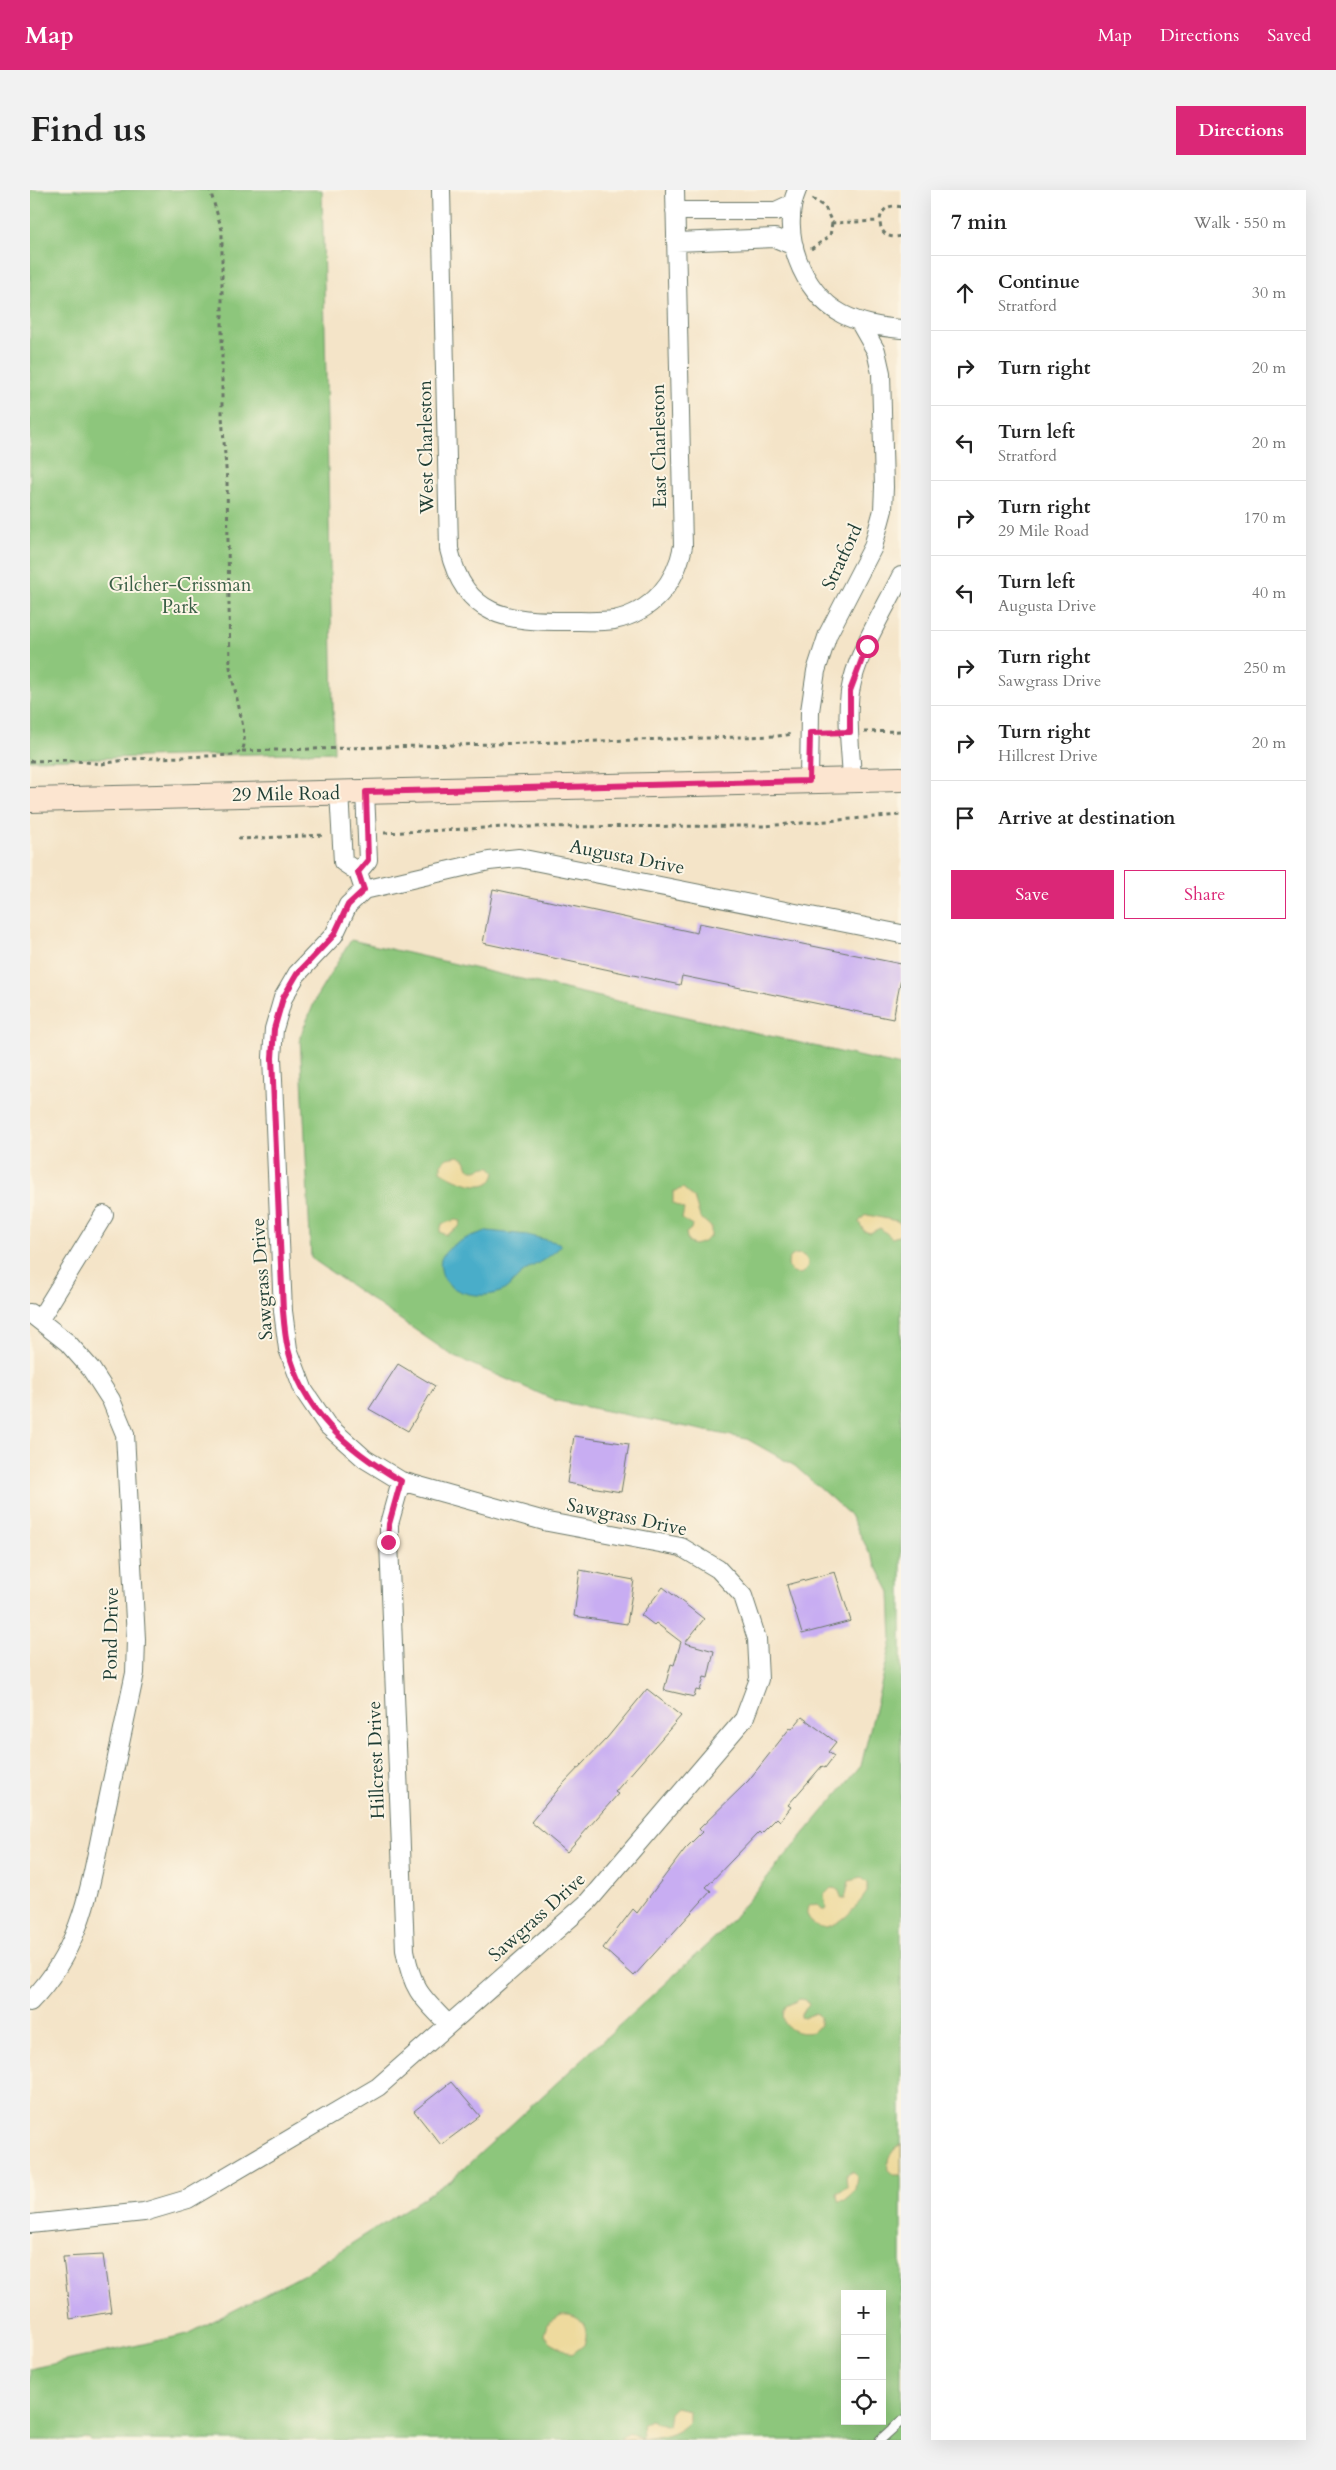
<!DOCTYPE html>
<meta charset="utf-8">
<style>
:root{--surface:#fff;--page:#f2f2f2;--text:#222;--muted:#767676;--line:#e0e0e0;--accent:#db2777}
body{margin:0;font-family:Cardo,serif;background:var(--page);color:var(--text)}
.controls{position:absolute;right:15px;bottom:15px;display:grid;overflow:hidden;border-radius:0px;box-shadow:0 5px 20px #0002}
.controls button{width:45px;height:45px;display:grid;place-items:center;padding:0;border:0;border-bottom:1px solid var(--line);background:var(--surface);color:var(--text);font:25px sans-serif}
.stop{position:absolute;width:15px;height:15px;margin:-11px;border:4px solid #db2777;border-radius:50%;background:#fff}
.stop.end{background:#db2777;border-color:#fff;box-shadow:0 1px 5px #0008}
.list{margin:0;padding:0;list-style:none}
h2{display:flex;justify-content:space-between;align-items:center;height:65px;margin:0;padding:0 20px;font-size:21px}
h2 small{font-size:16px;font-weight:400;color:var(--muted)}
.list li{display:grid;grid-template-columns:32px 1fr auto;gap:15px;align-items:center;box-sizing:border-box;height:75px;padding:0 20px;border-top:1px solid var(--line)}
.list b{display:block;font-size:19px;white-space:nowrap}
.list p{margin:0;font-size:16px;white-space:nowrap;color:var(--muted)}
.list em{font-size:16px;font-style:normal;color:var(--muted)}
.actions{display:flex;gap:10px;padding:15px 20px}
.actions a{flex:1;padding:11px 0;border:1px solid var(--accent);border-radius:0px;text-align:center;font-size:18px;color:var(--accent)}
.actions .main{background:var(--accent);color:#fff}
.icon{flex:none;width:28px;height:28px;fill:none;stroke:currentColor;stroke-width:2;stroke-linecap:round;stroke-linejoin:round}
.map{position:relative;flex:none;width:871px;height:2250px;overflow:hidden;border-radius:0px}
header{display:flex;align-items:center;gap:30px;box-sizing:border-box;height:70px;padding:0 25px;background:var(--accent);color:#fff}
header strong{font-size:24px}
nav{display:flex;gap:28px;margin-inline-start:auto;font-size:18px}
.intro{display:flex;align-items:center;justify-content:space-between;box-sizing:border-box;height:120px;padding:0 30px}
h1{margin:0;font-size:35px}
.button{padding:12px 22px;border-radius:0px;background:var(--accent);color:#fff;font-size:18px;font-weight:700}
main{display:flex;gap:30px;padding:0 30px}
aside{flex:1;background:var(--surface);border-radius:0px;box-shadow:0 5px 20px #0002}
.map>svg:first-child{display:block}
.green{fill:#8dc67b;stroke:#568258;fill-rule:evenodd}
.sand{fill:#eeda9e;stroke:#868c69}
.water{fill:#49adc9;stroke:#34757e}
.building{fill:#c8adf2}
.lines{fill:none;stroke-linecap:round;stroke-linejoin:round}
.lane-casing{stroke:#6a7768;stroke-width:11}
.street-casing{stroke:#6a7768;stroke-width:20}
.secondary-casing{stroke:#6a7768;stroke-width:26}
.path{stroke:#6a7768;stroke-width:3;stroke-dasharray:4 4;stroke-linecap:butt}
.lane{stroke:#fff;stroke-width:9}
.street{stroke:#fff;stroke-width:18}
.secondary{stroke:#fce5d0;stroke-width:24}
.route{stroke:#db2777;stroke-width:6}
.labels{text-anchor:middle;dominant-baseline:central;stroke-width:4;stroke-linejoin:round;paint-order:stroke}
.street-label{font-size:19px;fill:#1f3d34;stroke:#fcf5e5}
.park-label{font-size:19px;fill:#3a5f46;stroke:#fcf5e5}
</style>
<header>
<strong>Map</strong>
<nav><a>Map</a><a>Directions</a><a>Saved</a></nav>
</header>
<div class="intro"><h1>Find us</h1><a class="button">Directions</a></div>
<main>
<div class="map">
<svg width="871" height="2250" viewBox="0 0 871 2250">
<rect width="100%" height="100%" fill="#fcf5e5"/>
<filter id="ink" filterUnits="userSpaceOnUse"><feTurbulence type="fractalNoise" baseFrequency=".02" numOctaves="2"/><feDisplacementMap in="SourceGraphic" scale="10" xChannelSelector="R" yChannelSelector="G"/><feConvolveMatrix kernelMatrix="1 2 1 2 8 2 1 2 1" color-interpolation-filters="sRGB"/></filter>
<filter id="wash" filterUnits="userSpaceOnUse"><feTurbulence type="fractalNoise" baseFrequency=".0096" numOctaves="4" result="noise"/><feDisplacementMap in="SourceGraphic" scale="20" xChannelSelector="R" yChannelSelector="G"/><feGaussianBlur stdDeviation="1.12" result="paint"/><feColorMatrix in="noise" values="0 0 0 0 0 0 0 0 0 0 0 0 0 0 0 0 0 1.4 0 .05"/><feComposite in="paint" operator="in"/></filter>
<g filter="url(#wash)">
<rect width="100%" height="100%" fill="#f4e4c8"/>
<path class="green" d="M0 0H292L304 562 0 570Z
M321 750 871 876V2250H60L58 2247 48 2250H0V2179L158 2144 271 2086 421 1990 693 1740 831 1576 862 1450 860 1402 820 1325 765 1276 717 1249 527 1211 423 1166 281 1068 270 847 287 806ZM815 2104H852V2231H815Z"/>
<path class="sand" d="M429 966 435 970 438 978C447 984 452 975 461 977L465 982C462 1007 423 990 411 981V974L417 968Z
M653 998 664 1008 670 1027 681 1037V1046L672 1053 664 1055 658 1052 656 1043 661 1039 662 1035 652 1029 654 1019 643 1014V1002Z
M838 1025 867 1031 871 1034V1045L862 1048 850 1038 840 1043 834 1041 829 1032 834 1026Z
M425 1030 431 1031 429 1037 416 1045 410 1042 412 1034Z
M758 1074a10 10 0 1 1 20 0a10 10 0 1 1-20 0Z
M831 1688 837 1693V1702C828 1715 815 1731 800 1736 787 1741 771 1728 779 1715L788 1714 792 1719H796L794 1705 801 1698 808 1699 812 1709H815L819 1691Z
M770 1809 776 1810 779 1815 771 1824V1827L774 1828 785 1823 790 1827V1835L782 1842C765 1846 746 1835 756 1816Z
M871 1954V1985H864L858 1980C856 1969 862 1960 871 1954Z
M823 1981 827 1987 825 1999 817 2010 808 2011 807 2003 817 1997 816 1985Z
M531 2125C550 2123 561 2138 554 2155L542 2164 520 2152 514 2145 517 2134Z
M646 2217 659 2220V2232C643 2250 616 2250 590 2250L598 2243 611 2249 613 2246 612 2235 620 2230 638 2236 640 2223Z"/>
<path class="water" d="M457 1041 497 1045 529 1053 531 1056C517 1070 508 1072 494 1082 484 1089 479 1100 467 1103 447 1109 414 1103 411 1079 410 1073 410 1069 414 1064 423 1052 443 1045 457 1041Z"/>
<g id="blocks">
<path class="building" d="M463 699 667 743 669 733 871 774V789L863 829 652 786 650 795 453 753Z
M368 1174 405 1196 378 1241 339 1219Z
M544 1246 599 1254 591 1302 537 1293Z
M550 1380 604 1390 597 1434 544 1426Z
M805 1382 821 1431 772 1444 757 1395Z
M633 1397 674 1429 655 1453 684 1461 678 1488 674 1487 670 1501 666 1500 664 1507 634 1500 641 1474 644 1475 651 1452 626 1433 624 1435 611 1425Z
M617 1499 651 1526 585 1602 588 1604 537 1662 501 1632 531 1596 577 1548Z
M772 1527 806 1552 798 1562 804 1566 795 1578 792 1576 758 1615 761 1617 750 1631 747 1628 731 1644 729 1642 676 1697 681 1701 604 1786 573 1758 603 1719 607 1723 655 1659 672 1642 669 1639 718 1591 760 1538 762 1539Z
M421 1892 450 1926 411 1955 384 1921Z
M73 2065 81 2122 40 2129 33 2067Z"/>
</g>
</g>
<g filter="url(#ink)">
<use href="#blocks" fill-opacity="0" stroke="#6a7768" stroke-width="1"/>
<g class="lines">
<defs>
<path id="lane" d="M850 2250 871 2231"/>
<path id="street" d="M411 0 419 359C435 428 477 431 538 431 553 431 570 432 584 430 622 422 646 393 653 356L645 0
M767 0C749 42 772 103 812 124 831 134 850 137 871 139
M645 21H746L763 13
M646 52 745 48 764 56
M822 590C821 561 816 531 820 502 826 464 854 421 871 386
M779 591 780 521 786 481 798 444 843 357 853 320 854 297 851 183 846 161 829 131
M309 602 313 672 328 682 334 700
M328 682 338 670 335 602
M334 700 459 671 489 668 871 744
M0 1123 38 1153 61 1179 81 1210 95 1244 106 1449 105 1483C95 1530 85 1577 75 1624 60 1695 53 1758 0 1812
M10 1129 74 1025
M371 1291 359 1334V1352L375 1760C382 1799 391 1807 418 1834
M0 2034 114 2022 158 2009 348 1897 556 1714 714 1529 729 1489 727 1449 713 1406 688 1379 651 1357 518 1332 371 1291 335 1269 297 1235 274 1201 258 1159 253 1121 242 867 244 839 253 808 267 784 304 745 318 715 334 700"/>
<path id="secondary" d="M0 610 871 589"/>
</defs>
<use href="#lane" class="lane-casing"/>
<use href="#street" class="street-casing"/>
<use href="#secondary" class="secondary-casing"/>
<path class="path" d="M782 9 795 17 802 33 849 31
M871 17C843 9 843 54 871 46
M781 59 800 46 802 33
M834 542 871 541
M212 561 747 546 763 544
M0 571 38 570 72 574 100 569 204 565C207 563 212 561 213 558 219 549 202 492 200 477L197 291 192 226V40L180 0
M354 643 476 637 734 636 871 625
M208 649 295 645"/>
<use href="#lane" class="lane"/>
<use href="#street" class="street"/>
<use href="#secondary" class="secondary"/>
</g>
</g>
<g class="lines" filter="url(#ink)">
<path class="route" d="M358 1352 359 1334 371 1291C317 1259 274 1223 258 1159 255 1146 254 1133 253 1121L242 868 244 839 253 808 267 784 304 745 318 715 334 700 328 682 338 670 336 602 779 591 780 543 820 542V501L837 456"/>
</g>
<g class="labels">
<g class="street-label">
<text transform="translate(629 256) rotate(-91)">East Charleston</text>
<text transform="translate(396 257) rotate(-91)">West Charleston</text>
<text transform="translate(812 367) rotate(-65)">Stratford</text>
<text transform="translate(256 604) rotate(-1)">29 Mile Road</text>
<text transform="translate(597 667) rotate(11)">Augusta Drive</text>
<text transform="translate(232 1089) rotate(-94)">Sawgrass Drive</text>
<text transform="translate(597 1327) rotate(12)">Sawgrass Drive</text>
<text transform="translate(81 1444) rotate(-89)">Pond Drive</text>
<text transform="translate(346 1570) rotate(-92)">Hillcrest Drive</text>
<text transform="translate(507 1727) rotate(-42)">Sawgrass Drive</text>
</g>
<g class="park-label">
<text x="150" y="395">Gilcher-Crissman<tspan x="150" dy="22">Park</tspan></text>
</g>
</g>
</svg>
<div class="controls">
<button>+</button>
<button>−</button>
<button><svg class="icon" aria-label="locate" viewBox="0 0 24 24"><circle cx="12" cy="12" r="6"/><path d="M12 2v4M12 18v4M2 12h4M18 12h4"/></svg></button>
</div>
<div class="stop" style="left:837px;top:456px"></div>
<div class="stop end" style="left:358px;top:1352px"></div>
</div>
<aside>
<h2>7 min<small>Walk · 550 m</small></h2>
<ul class="list">
<li><svg class="icon" aria-label="ahead" viewBox="0 0 24 24"><path d="M12 20V5M6 11l6-6 6 6"/></svg><div><b>Continue</b><p>Stratford</p></div><em>30 m</em></li>
<li><svg class="icon" aria-label="right" viewBox="0 0 24 24"><path d="M7 20v-9h11M14 6l5 5-5 5"/></svg><div><b>Turn right</b></div><em>20 m</em></li>
<li><svg class="icon" aria-label="left" viewBox="0 0 24 24"><path d="M17 20v-9H6M10 6l-5 5 5 5"/></svg><div><b>Turn left</b><p>Stratford</p></div><em>20 m</em></li>
<li><svg class="icon" aria-label="right" viewBox="0 0 24 24"><path d="M7 20v-9h11M14 6l5 5-5 5"/></svg><div><b>Turn right</b><p>29 Mile Road</p></div><em>170 m</em></li>
<li><svg class="icon" aria-label="left" viewBox="0 0 24 24"><path d="M17 20v-9H6M10 6l-5 5 5 5"/></svg><div><b>Turn left</b><p>Augusta Drive</p></div><em>40 m</em></li>
<li><svg class="icon" aria-label="right" viewBox="0 0 24 24"><path d="M7 20v-9h11M14 6l5 5-5 5"/></svg><div><b>Turn right</b><p>Sawgrass Drive</p></div><em>250 m</em></li>
<li><svg class="icon" aria-label="right" viewBox="0 0 24 24"><path d="M7 20v-9h11M14 6l5 5-5 5"/></svg><div><b>Turn right</b><p>Hillcrest Drive</p></div><em>20 m</em></li>
<li><svg class="icon" aria-label="arrive" viewBox="0 0 24 24"><path d="M6 21V4h12l-3 4 3 4H6"/></svg><div><b>Arrive at destination</b></div></li>
</ul>
<div class="actions"><a class="main">Save</a><a>Share</a></div>
</aside>
</main>
